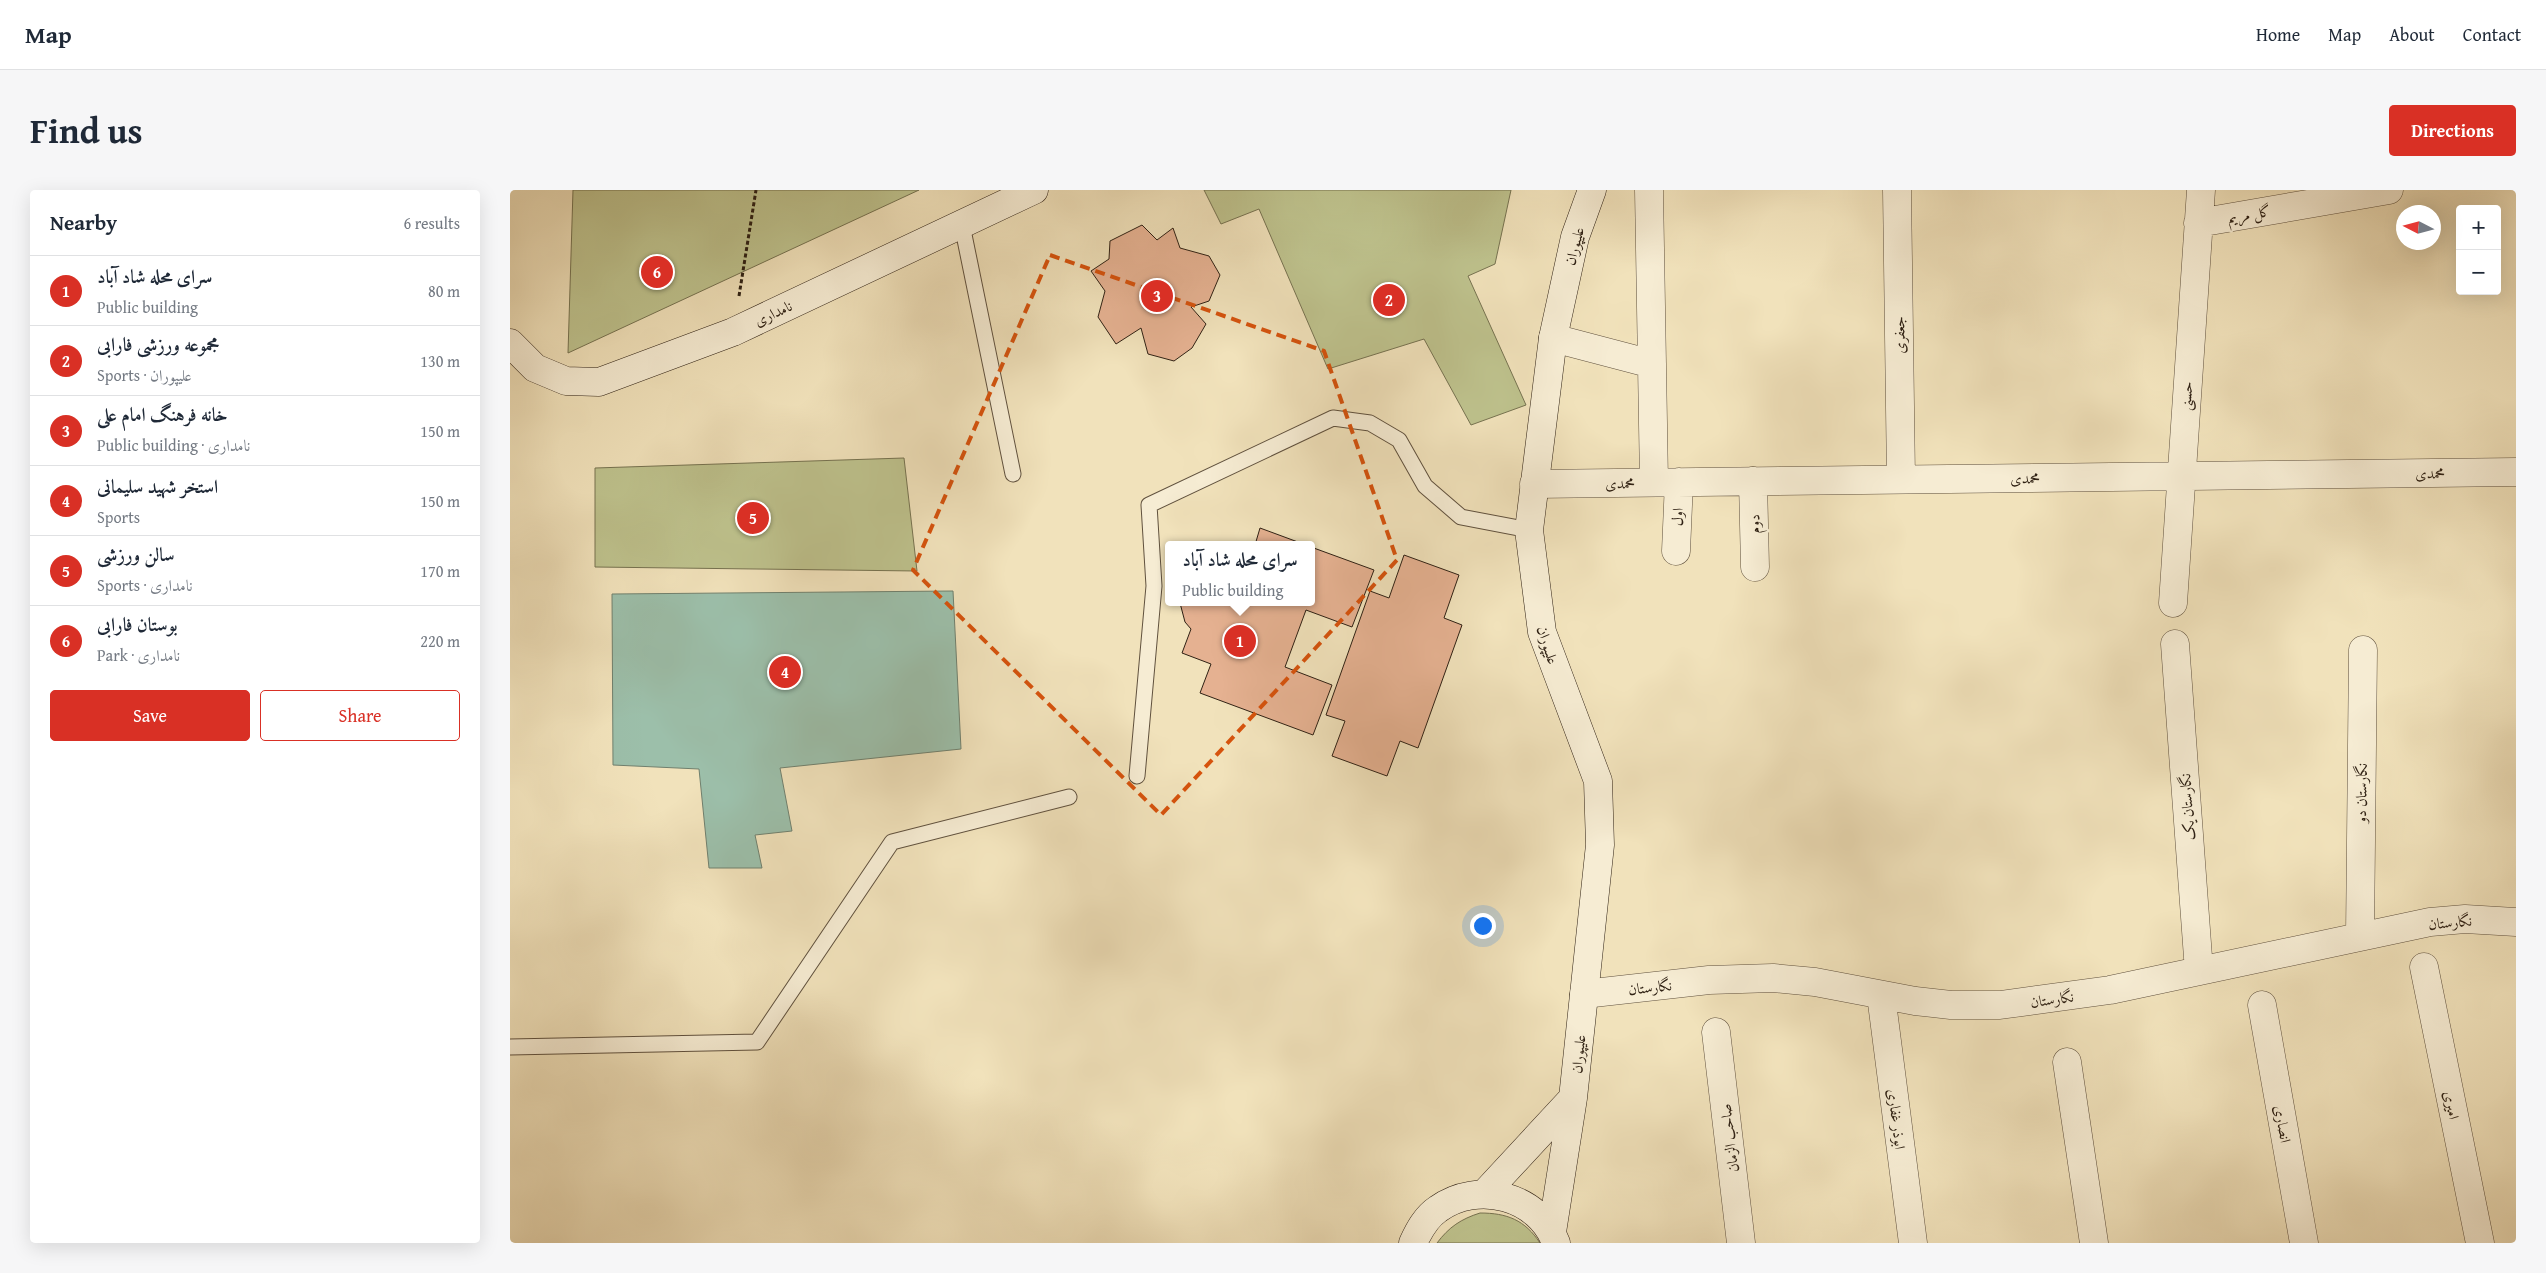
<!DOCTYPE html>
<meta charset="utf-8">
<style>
:root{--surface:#fff;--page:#f6f6f7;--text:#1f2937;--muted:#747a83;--line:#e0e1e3;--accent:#d93025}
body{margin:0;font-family:"Gentium Book Plus",Amiri,serif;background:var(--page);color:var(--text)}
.controls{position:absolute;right:15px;top:15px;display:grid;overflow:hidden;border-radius:5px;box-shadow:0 5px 20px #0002}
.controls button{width:45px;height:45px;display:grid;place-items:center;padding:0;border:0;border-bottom:1px solid var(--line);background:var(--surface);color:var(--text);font:25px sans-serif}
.compass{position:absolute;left:1886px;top:15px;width:45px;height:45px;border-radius:50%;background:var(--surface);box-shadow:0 5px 20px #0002;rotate:276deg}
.you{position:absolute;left:972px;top:735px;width:18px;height:18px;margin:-12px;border:4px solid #fff;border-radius:50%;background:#1a73e8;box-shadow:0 0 0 8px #1a73e833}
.badge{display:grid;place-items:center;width:32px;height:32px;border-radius:50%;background:var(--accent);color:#fff;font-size:16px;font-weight:700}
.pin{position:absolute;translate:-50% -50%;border:2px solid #fff;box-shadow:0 1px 5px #0006}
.popup{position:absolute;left:655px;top:351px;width:150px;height:65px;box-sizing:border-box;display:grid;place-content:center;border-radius:5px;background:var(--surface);filter:drop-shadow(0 1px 4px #0005);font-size:16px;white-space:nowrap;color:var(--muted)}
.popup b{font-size:19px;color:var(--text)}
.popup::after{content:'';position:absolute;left:50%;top:100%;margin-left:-10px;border:10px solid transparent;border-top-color:var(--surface)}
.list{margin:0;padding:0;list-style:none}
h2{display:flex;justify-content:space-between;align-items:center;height:65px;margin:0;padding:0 20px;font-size:21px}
h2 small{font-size:16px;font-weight:400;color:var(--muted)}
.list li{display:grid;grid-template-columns:32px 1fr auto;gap:15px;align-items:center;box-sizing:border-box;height:70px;padding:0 20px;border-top:1px solid var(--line)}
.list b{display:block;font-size:19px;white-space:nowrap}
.list p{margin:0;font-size:16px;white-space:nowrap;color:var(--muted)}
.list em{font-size:16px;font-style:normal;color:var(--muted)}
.actions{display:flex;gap:10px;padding:15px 20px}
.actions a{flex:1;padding:11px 0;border:1px solid var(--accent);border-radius:5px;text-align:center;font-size:18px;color:var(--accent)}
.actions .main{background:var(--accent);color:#fff}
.map{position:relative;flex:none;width:2006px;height:1053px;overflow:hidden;border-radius:5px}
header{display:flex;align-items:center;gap:30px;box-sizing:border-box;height:70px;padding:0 25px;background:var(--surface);border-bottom:1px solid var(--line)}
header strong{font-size:24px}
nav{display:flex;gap:28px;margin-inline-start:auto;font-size:18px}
.intro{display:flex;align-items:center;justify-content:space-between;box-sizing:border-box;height:120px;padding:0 30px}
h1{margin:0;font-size:35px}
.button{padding:12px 22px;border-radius:5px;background:var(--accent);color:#fff;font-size:18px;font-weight:700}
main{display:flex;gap:30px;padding:0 30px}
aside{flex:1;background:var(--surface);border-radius:5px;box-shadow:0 5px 20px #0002}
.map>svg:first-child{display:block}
.green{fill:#bec28d;stroke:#767250}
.water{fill:#9cbfaa;stroke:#70806e}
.building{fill:#e5b191;stroke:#2f2114}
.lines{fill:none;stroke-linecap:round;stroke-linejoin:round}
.lane-casing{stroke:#60513e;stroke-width:17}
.street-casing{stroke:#60513e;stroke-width:29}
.secondary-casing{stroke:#2f2114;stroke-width:29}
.path{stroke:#2f2114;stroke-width:3;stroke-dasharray:4 2.5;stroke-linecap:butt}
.lane{stroke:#f6ecd3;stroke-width:15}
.street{stroke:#f6ecd3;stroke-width:28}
.secondary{stroke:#f6ecd3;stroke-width:28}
.marked{fill:none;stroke:#d6530d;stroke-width:4;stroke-dasharray:10 6;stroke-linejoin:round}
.labels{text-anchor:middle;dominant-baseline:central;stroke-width:4;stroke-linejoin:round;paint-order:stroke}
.street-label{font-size:15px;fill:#2f2114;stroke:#f6ecd3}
</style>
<header>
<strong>Map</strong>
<nav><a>Home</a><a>Map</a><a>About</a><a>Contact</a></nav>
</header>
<div class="intro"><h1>Find us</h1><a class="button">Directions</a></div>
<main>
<aside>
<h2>Nearby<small>6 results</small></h2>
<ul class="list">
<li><span class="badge">1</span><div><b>سرای محله شاد آباد</b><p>Public building</p></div><em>80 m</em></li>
<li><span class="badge">2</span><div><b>مجموعه ورزشی فارابی</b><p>Sports · علیپوران</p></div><em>130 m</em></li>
<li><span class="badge">3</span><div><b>خانه فرهنگ امام علی</b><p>Public building · نامداری</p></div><em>150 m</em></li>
<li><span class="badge">4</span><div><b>استخر شهید سلیمانی</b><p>Sports</p></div><em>150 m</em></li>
<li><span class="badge">5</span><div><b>سالن ورزشی</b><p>Sports · نامداری</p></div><em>170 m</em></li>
<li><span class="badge">6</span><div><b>بوستان فارابی</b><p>Park · نامداری</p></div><em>220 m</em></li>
</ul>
<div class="actions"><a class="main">Save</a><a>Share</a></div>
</aside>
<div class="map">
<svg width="2006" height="1053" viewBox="0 0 2006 1053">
<rect width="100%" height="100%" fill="#f1e2bb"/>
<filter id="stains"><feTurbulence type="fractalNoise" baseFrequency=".004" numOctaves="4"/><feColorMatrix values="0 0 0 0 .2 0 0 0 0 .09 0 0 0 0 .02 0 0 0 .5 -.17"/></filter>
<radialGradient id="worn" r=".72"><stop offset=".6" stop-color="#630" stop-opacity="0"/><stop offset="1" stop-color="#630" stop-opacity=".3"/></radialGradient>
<path class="green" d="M63 0H409L58 163Z
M694 0H1001L985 74 958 86 1016 215 961 235 914 149 818 179 749 19 711 34Z
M394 268 407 381 85 377V278Z
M970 1023C997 1023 1015 1030 1030 1053H927C939 1037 951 1029 970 1023Z"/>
<path class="water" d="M443 401 451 559 270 578 282 641 245 645 252 678H199L189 579 103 575 102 404Z"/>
<path class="building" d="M632 35 647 50 663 38 670 58 699 66 710 85 699 111 681 117 696 134 682 158 664 171 638 164 631 138 606 154 588 127 595 101 581 81 599 69 600 51Z
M750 338 796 355H745Z
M801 357 864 380 842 437 796 420 775 477 822 495 803 545 690 503 701 474 672 463 681 439 675 432 670 413 801 412Z
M894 365 949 385 934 428 952 435 908 558 890 551 877 586 822 566 835 531 816 525 860 401 879 408Z"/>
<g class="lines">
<defs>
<path id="lane" d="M452 35 503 284
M627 586 644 396 639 315 823 228 860 233 889 250 915 296 951 327 1019 340
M0 857 247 852 382 652 559 607"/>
<path id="street" d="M1139 0 1144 292
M1387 0 1391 289
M1688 33 1879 0
M1043 148 1142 174
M1243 291 1245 377
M1024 294 2006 282
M1166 361 1169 292
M1663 413 1691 0
M1665 454 1689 781
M1850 746 1853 460
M1914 777 1970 1053
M1074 804 1199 790 1263 788 1305 792 1405 811 1441 815H1490L1600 800 1920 732 1955 729 2006 732
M1371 805 1403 1053
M1752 815 1794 1053
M1206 842 1231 1053
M1557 872 1584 1053"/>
<path id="secondary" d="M0 153 25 178 56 191 89 192 223 142 524 0
M975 1003 1063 908
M1042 1042 1063 908 1090 655 1088 591 1032 442 1019 340 1043 148 1065 47 1082 0
M903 1053C909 1040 916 1027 928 1019 968 990 1029 1006 1046 1053"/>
</defs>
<use href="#lane" class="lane-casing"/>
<use href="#street" class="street-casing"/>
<use href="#secondary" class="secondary-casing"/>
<path class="path" d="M229 106 246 0"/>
<use href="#lane" class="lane"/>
<use href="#street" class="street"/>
<use href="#secondary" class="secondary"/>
</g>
<path class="marked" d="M540 65 814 161 887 370 651 625 403 380Z"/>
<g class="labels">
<g class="street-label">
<text transform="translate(1739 24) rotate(-10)">گل مریم</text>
<text transform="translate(1064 56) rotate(-75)">علیپوران</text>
<text transform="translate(263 123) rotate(-25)">نامداری</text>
<text transform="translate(1389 145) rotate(-91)">جعفری</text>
<text transform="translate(1676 206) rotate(-86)">حسنی</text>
<text transform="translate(1920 283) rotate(-1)">محمدی</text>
<text transform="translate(1515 288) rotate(-1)">محمدی</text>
<text transform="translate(1110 293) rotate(-1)">محمدی</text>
<text transform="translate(1167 327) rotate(-88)">اول</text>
<text transform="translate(1244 334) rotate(-92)">دوم</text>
<text transform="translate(1038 455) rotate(72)">علیپوران</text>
<text transform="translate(1851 603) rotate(-89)">نگارستان دو</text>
<text transform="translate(1677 617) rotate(-94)">نگارستان یک</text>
<text transform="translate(1940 732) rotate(-5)">نگارستان</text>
<text transform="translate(1140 797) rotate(-6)">نگارستان</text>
<text transform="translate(1542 809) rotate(-8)">نگارستان</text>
<text transform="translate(1068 864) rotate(-84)">علیپوران</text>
<text transform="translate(1942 915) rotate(79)">امیری</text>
<text transform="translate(1387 929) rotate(83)">ابوذر غفاری</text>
<text transform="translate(1773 934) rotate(80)">انصاری</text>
<text transform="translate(1219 948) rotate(-97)">صاحب الزمان</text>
</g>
</g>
<rect width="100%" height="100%" filter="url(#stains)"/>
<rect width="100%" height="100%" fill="url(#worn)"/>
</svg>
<div class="controls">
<button>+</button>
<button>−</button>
</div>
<svg class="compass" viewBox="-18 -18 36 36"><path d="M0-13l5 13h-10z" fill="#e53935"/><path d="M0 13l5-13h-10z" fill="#747a83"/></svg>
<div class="you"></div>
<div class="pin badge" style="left:730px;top:451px">1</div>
<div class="popup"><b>سرای محله شاد آباد</b>Public building</div>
<div class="pin badge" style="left:879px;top:110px">2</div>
<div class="pin badge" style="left:647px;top:106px">3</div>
<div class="pin badge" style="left:275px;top:482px">4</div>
<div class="pin badge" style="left:243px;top:328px">5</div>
<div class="pin badge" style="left:147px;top:82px">6</div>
</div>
</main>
